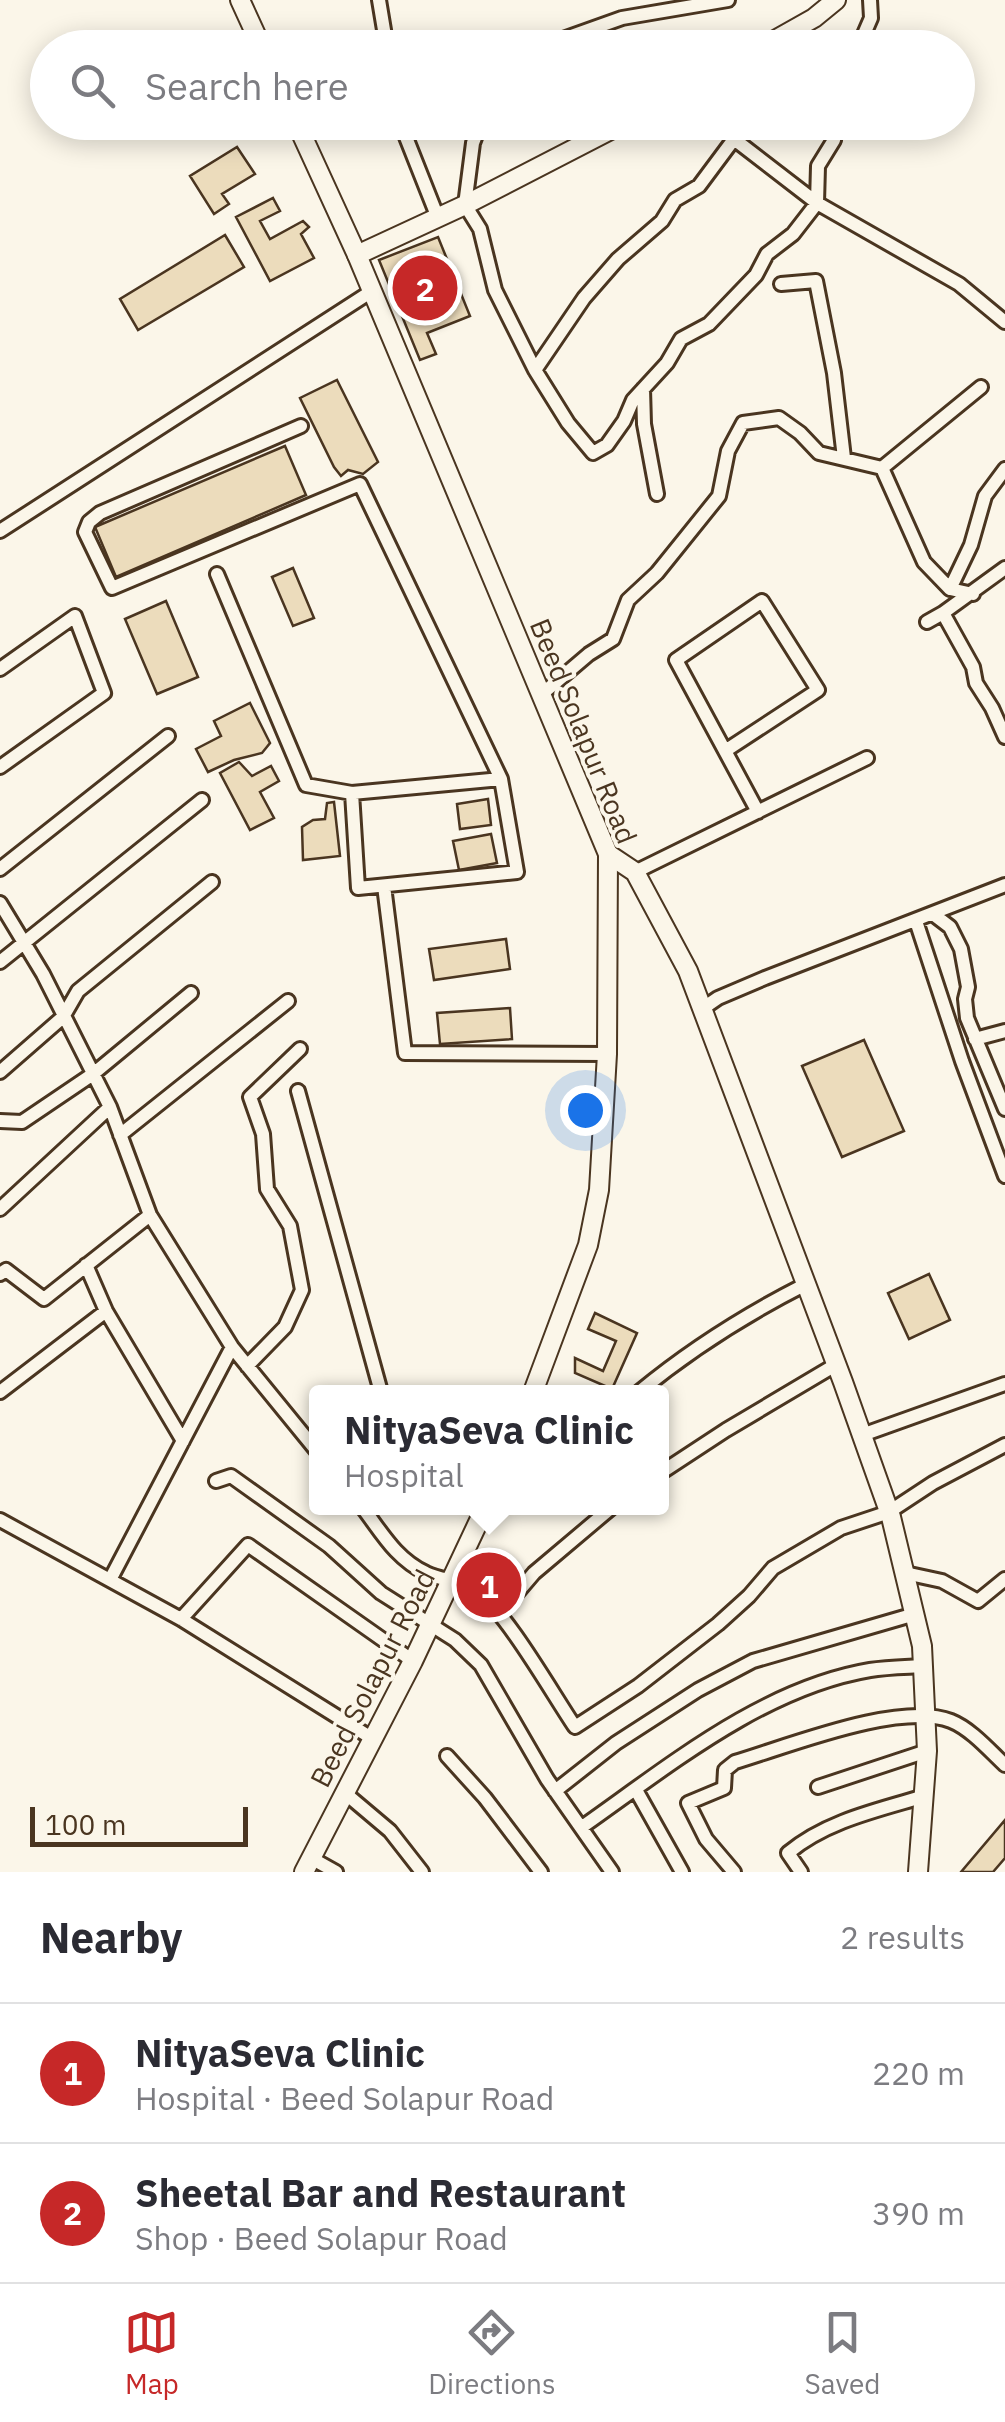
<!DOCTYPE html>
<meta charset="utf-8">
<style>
:root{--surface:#fff;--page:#f7f7f7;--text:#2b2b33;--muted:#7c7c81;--line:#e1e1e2;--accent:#c62828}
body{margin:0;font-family:"IBM Plex Sans",sans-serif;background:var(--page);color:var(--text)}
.scale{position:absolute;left:30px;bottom:25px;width:218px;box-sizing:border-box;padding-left:10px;border:5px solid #4a3520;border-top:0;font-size:28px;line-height:35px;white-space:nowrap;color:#4a3520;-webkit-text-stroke:8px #fbf6e9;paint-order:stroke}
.you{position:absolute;left:585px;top:1110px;width:35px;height:35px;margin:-25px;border:8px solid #fff;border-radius:50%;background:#1a73e8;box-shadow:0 0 0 15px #1a73e833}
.badge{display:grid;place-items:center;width:65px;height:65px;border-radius:50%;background:var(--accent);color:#fff;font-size:32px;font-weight:700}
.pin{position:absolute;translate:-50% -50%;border:5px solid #fff;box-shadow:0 2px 10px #0006}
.popup{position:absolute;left:309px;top:1385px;width:360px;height:130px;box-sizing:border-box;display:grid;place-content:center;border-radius:10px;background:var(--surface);filter:drop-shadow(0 2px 8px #0005);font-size:32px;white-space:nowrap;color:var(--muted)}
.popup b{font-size:38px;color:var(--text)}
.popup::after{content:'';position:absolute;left:50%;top:100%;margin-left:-20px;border:20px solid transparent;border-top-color:var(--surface)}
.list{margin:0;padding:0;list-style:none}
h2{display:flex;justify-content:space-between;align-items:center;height:130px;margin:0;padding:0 40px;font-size:42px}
h2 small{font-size:32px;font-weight:400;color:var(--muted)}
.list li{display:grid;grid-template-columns:65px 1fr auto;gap:30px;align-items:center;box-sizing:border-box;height:140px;padding:0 40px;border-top:2px solid var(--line)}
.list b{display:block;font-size:38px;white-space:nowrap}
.list p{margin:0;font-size:32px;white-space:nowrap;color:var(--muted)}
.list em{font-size:32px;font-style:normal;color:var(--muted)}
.icon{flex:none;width:55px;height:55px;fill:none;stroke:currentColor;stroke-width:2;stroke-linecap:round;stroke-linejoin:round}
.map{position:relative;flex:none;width:1005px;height:1872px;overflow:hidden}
.search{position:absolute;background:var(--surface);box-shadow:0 5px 25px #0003;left:30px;right:30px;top:30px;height:110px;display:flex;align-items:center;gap:25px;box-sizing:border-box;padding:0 35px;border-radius:55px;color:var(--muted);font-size:38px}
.sheet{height:410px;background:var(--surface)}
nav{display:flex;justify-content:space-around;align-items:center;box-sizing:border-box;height:140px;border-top:2px solid var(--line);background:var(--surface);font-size:28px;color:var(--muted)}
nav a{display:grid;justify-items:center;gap:5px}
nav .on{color:var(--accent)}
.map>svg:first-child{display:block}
.building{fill:#ecdcbc;stroke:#4a3520;stroke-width:2.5}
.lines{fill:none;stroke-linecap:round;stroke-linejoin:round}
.minor-casing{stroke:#4a3520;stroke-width:18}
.tertiary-casing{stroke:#4a3520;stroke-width:22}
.secondary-casing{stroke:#4a3520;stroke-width:22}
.minor{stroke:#fbf6e9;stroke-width:12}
.tertiary{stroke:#fbf6e9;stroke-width:18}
.secondary{stroke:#fbf6e9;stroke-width:18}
.labels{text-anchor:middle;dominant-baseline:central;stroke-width:8;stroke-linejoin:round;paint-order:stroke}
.street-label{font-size:28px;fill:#4a3520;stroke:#fbf6e9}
</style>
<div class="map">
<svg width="1005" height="1872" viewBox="0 0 1005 1872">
<rect width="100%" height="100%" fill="#fbf6e9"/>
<path class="building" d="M237 147 255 174 222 194 229 204 214 214 190 176Z
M273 198 280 211 260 221 270 239 303 221 309 227 301 234 314 258 270 281 236 217Z
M225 235 244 267 138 330 120 299Z
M438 237 470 316 427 333 436 354 420 360 379 260Z
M337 380 378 462 363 474 348 470 341 476 334 467 300 398Z
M285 446 306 495 116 577 95 527Z
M293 568 314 618 293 626 272 577Z
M166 601 198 677 157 694 125 619Z
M250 703 270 743 262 753 234 760 208 772 196 749 221 736 214 721Z
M239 762 252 776 271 766 279 781 260 792 274 818 250 830 220 773Z
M488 799 491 825 460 829 457 804Z
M334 802 340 856 303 860 302 827 313 820 325 819 327 803Z
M491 834 497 863 459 870 453 841Z
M506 939 510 969 434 980 429 949Z
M510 1008 512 1039 440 1044 437 1013Z
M864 1040 904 1131 842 1157 802 1066Z
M929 1274 950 1320 909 1339 888 1293Z
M595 1313 637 1333 612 1389 575 1373V1358L603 1371 616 1341 588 1329Z
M490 1566 504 1573 492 1597 478 1590Z
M1005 1820V1858L993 1872H961Z"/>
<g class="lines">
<defs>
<path id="minor" d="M379 0 387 48
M538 48 622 18 728 0
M858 48 871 18 870 0
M400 122 438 218
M481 122 473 143 465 205 480 229 495 290 535 370 568 423 593 453 607 445 624 421 633 400 667 363 681 339 709 324 756 275 767 254 793 234 817 203 818 166 834 140 825 122
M726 122 734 139 817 203 959 284 1005 322
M781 284 816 281 834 373 844 458
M535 370 584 298 618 259 662 221 675 200 699 186 734 139
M643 389 644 424 657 494
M301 426 100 513 89 522 85 532 112 588 360 484 501 779
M882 468 924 562 950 589 973 594
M0 531 372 291
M217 574 306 785 352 793
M950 589 971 545 985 496 1005 469
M943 613 1005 568
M927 622 943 613 973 667 976 683 992 708 1005 737
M0 669 75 616 104 693 0 767
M542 694 589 654 613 639 628 600 657 573 719 496 728 451 743 423 779 418 800 433 819 453 882 468 981 387
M725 751 818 690 762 601 676 660 758 812
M501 779 517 872 358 888 352 793Z
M0 869 168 736
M635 872 867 758
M384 886 405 1053 607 1054
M0 903 43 974 110 1107 150 1215 232 1347 316 1450
M933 914 950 927 961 949 968 987 965 999 967 1018 1005 1109
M916 921 962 1061 1005 1176
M0 962 202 800
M702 1009 718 998 765 978 1005 885
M975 1039 1005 1031
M0 1072 63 1017 78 991 212 882
M298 1091 381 1392
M0 1121 22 1122 93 1074 191 993
M120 1135 288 1001
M0 1209 110 1107
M86 1265 106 1311 183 1441
M0 1274 6 1270 44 1299 150 1215
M247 1366 285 1327 302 1290 290 1226 267 1189 263 1134 250 1097 300 1049
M0 1392 106 1311
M639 1392C691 1349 745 1315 806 1284
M862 1435 1005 1384
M662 1472 726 1430 837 1364
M216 1481 231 1476 329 1546 381 1593 455 1640 481 1665 547 1779 612 1872
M363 1508C382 1533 396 1559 426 1573 442 1581 460 1579 476 1590 507 1613 552 1693 575 1727L638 1686 718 1624 749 1596 773 1568 841 1528 889 1512 933 1483 1005 1445
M0 1520 181 1619 373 1739
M905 1573 942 1581 978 1601 1005 1579
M111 1578 232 1347
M499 1614 534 1573 611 1508
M181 1619 248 1545 413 1661
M447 1756 485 1798 541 1872
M818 1787 927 1751
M636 1790 682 1872
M555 1791 616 1743 698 1690 753 1661 915 1614
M345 1793 390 1831 422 1872
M582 1827C669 1766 763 1688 870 1670 887 1667 906 1667 923 1666
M311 1858 336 1872
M734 1872 706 1839 688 1803 724 1788 725 1770 735 1762C789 1746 900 1701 951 1721 971 1729 990 1751 1005 1765
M801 1872 788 1853C826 1821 878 1810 925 1796"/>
<path id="tertiary" d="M761 48 814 18 836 0
M357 255 465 205 626 122
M608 854 635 872 688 971 843 1382 891 1517 922 1646 927 1751 918 1872"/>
<path id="secondary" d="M240 0 262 48
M296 122 357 255 608 854 607 1054 599 1190 588 1245 533 1392
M304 1872 413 1661 485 1508"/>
</defs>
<use href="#minor" class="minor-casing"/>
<use href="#tertiary" class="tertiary-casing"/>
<use href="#secondary" class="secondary-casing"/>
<use href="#minor" class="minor"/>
<use href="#tertiary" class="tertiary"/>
<use href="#secondary" class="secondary"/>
</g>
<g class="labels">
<g class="street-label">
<text transform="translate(584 731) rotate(68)">Beed Solapur Road</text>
<text transform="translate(372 1678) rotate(-63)">Beed Solapur Road</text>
</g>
</g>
</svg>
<div class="scale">100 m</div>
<div class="you"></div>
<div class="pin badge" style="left:489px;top:1585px">1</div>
<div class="popup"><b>NityaSeva Clinic</b>Hospital</div>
<div class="pin badge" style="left:425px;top:288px">2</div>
<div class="search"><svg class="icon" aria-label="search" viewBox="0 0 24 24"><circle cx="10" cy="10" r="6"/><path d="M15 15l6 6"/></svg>Search here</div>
</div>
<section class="sheet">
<h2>Nearby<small>2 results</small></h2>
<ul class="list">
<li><span class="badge">1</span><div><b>NityaSeva Clinic</b><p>Hospital · Beed Solapur Road</p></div><em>220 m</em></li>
<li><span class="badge">2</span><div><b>Sheetal Bar and Restaurant</b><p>Shop · Beed Solapur Road</p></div><em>390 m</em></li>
</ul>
</section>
<nav>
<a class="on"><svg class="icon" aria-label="map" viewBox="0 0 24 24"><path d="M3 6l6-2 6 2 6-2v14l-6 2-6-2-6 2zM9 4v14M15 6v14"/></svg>Map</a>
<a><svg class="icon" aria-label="directions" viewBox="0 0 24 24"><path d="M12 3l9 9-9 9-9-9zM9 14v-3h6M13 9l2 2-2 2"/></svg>Directions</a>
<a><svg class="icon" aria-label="saved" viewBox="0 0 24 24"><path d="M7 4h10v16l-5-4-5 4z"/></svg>Saved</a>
</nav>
